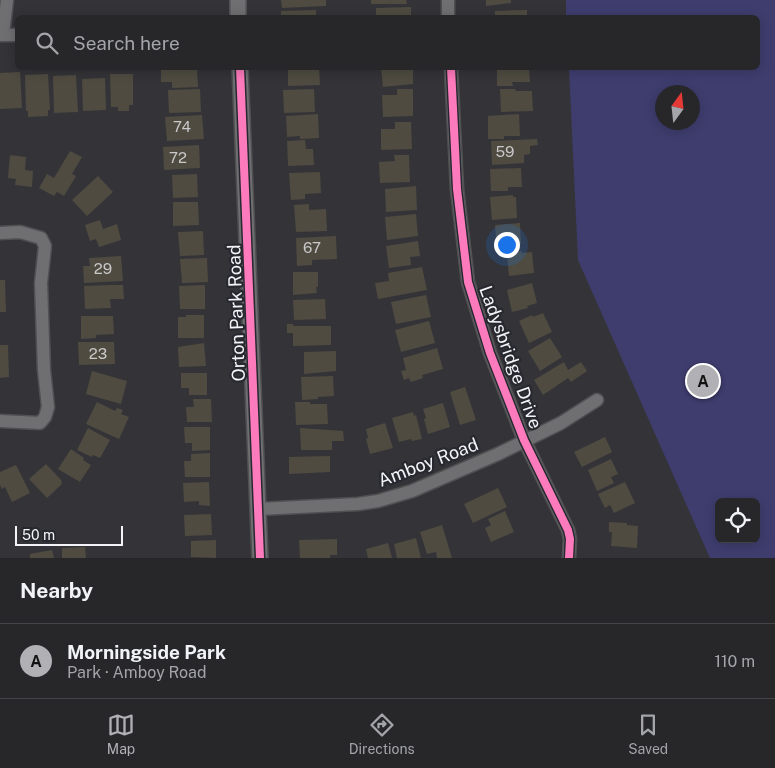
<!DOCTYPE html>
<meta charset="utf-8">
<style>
:root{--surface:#27272a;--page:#2f2f32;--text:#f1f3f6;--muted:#a4a5a8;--line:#434447;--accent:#b0b0b5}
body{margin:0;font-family:"Public Sans",sans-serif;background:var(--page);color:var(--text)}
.controls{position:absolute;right:15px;bottom:15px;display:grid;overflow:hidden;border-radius:8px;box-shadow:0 2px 12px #0003}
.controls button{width:45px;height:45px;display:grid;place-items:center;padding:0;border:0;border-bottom:1px solid var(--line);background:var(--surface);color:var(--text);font:25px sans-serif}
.compass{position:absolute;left:655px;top:85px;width:45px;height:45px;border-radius:50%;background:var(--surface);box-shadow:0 2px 12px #0003;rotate:15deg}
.scale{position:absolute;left:15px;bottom:12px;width:108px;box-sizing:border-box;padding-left:5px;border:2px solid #f3f3f8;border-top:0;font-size:14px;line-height:18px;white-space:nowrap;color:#f3f3f8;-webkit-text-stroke:4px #282830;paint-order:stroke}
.you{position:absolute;left:506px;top:244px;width:18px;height:18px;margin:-12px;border:4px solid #fff;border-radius:50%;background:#1a73e8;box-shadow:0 0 0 8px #1a73e833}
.badge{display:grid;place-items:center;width:32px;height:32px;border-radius:50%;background:var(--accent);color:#111;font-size:16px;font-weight:700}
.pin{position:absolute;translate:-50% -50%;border:2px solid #fff;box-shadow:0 1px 5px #0006}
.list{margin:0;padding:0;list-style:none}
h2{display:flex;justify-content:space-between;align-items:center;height:65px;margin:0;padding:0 20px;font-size:21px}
h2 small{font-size:16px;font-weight:400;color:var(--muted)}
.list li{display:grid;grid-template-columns:32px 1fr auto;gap:15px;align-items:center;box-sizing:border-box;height:75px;padding:0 20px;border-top:1px solid var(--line)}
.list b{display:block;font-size:19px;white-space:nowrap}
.list p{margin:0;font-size:16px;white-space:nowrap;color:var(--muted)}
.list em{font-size:16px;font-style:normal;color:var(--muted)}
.icon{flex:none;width:28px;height:28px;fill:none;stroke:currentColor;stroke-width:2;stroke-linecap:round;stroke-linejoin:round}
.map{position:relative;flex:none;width:775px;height:558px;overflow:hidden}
.search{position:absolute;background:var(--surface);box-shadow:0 2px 12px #0003;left:15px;right:15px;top:15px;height:55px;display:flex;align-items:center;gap:12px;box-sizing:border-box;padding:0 18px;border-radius:8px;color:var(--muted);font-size:19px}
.sheet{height:140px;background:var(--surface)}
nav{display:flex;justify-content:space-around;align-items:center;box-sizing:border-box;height:70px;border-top:1px solid var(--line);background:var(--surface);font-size:14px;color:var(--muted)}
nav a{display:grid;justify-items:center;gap:2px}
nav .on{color:var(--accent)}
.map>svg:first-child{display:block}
.green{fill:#3f3d6e;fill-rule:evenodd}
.building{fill:#4f4b41}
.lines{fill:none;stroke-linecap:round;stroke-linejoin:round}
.minor-casing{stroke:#505053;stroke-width:15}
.tertiary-casing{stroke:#505053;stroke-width:18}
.minor{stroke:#6f6f72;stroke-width:12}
.tertiary{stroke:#6f6f72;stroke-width:15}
.cycleway-casing{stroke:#282830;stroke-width:11}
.cycleway{stroke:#fd7abc;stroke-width:8}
.labels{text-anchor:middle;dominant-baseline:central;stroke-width:4.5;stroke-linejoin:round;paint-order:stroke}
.number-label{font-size:15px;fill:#cac9ca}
.street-label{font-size:18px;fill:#f3f3f8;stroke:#282830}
</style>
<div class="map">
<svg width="775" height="558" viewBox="0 0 775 558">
<rect width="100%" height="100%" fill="#343438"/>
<path class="green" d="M566 0H775V558H710L578 260 569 68H758V18L566 17ZM662 92H692V122H662ZM719 502H756V539H719Z"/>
<path class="building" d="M281 0H326V6L282 8Z
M371 0H406L407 4H371Z
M486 0H511V3L486 6Z
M411 7V18H376V8Z
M316 10V18H281V11Z
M527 10V18H495V11Z
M161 68H197L198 87 172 88V82H161Z
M288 68H319L320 85 288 86Z
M381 68H413V84L383 87Z
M497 68H529L530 82H512L513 86H497Z
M20 72 22 108 0 109V73Z
M48 74 50 110H48V116L28 117V111H26L25 75Z
M110 74H133V105H129V111H118V107H111Z
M76 75 78 112 54 113 53 76Z
M105 78 106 110 83 111 82 79Z
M200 89 201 112 169 113 168 90Z
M314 89 315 112 284 113 283 90Z
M397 89H413V116L383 117 382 95H397Z
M500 89H515L516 91H532L533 111 501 112Z
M318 114 319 138 300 139V136L287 137 286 116Z
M519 114 520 136H504V139H488V116Z
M202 115 204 139 167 141 165 117Z
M395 122H411L412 149 381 150V129H395Z
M537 139 538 145 530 146V154L524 155V163L492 165 491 141Z
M305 140 306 149H313L314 165 288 166 287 141Z
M199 145 200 168 164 170 163 147Z
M70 151 82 157 72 174 76 176 64 196 57 192 54 196 39 188 47 174 54 178Z
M10 155 26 157 25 170 33 171 32 187 15 185 16 179 8 178Z
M394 155H409L410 182 380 183 379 162 395 161Z
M521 168 522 187H508V191H491L490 169Z
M320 172 321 193 305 194V199L291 200 289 173Z
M197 174 198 197 173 198 172 175Z
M98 176 113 192 87 216 72 200Z
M416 186 417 210 386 212 385 189Z
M513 195V197H516L517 218 492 220 490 197Z
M173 202H198L199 225 173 226Z
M309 204V210L326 209 327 231 296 232 294 205Z
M416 214 418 236 387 240 385 217Z
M100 220 103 229 117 224 121 240 99 247 96 239 90 241 85 225Z
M520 223 521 244H518V247L497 249 495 225Z
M203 231 204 255 180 256 178 232Z
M336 236 337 259 312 260V265L297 266 296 238Z
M418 241 420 256 410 257 411 265 389 268 386 246Z
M522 251V253L532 252 534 273 509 276 507 252Z
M121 256 123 281 84 283 83 266H90L89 258Z
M207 258 208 282 182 283 180 259Z
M422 267 427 290 378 299 375 283 389 281 388 273Z
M293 272H318V287H316L317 293 293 295Z
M0 280H5L6 312H0Z
M532 283 537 303 527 306 528 308 512 312 507 290Z
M110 285H123L124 299H110L111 308 85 309 84 286Z
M205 285V309H180L179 286Z
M426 295 431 317 396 324 391 302Z
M325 299 326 319 294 320 293 300Z
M543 313 552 332 529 343 519 321 532 315 533 317Z
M186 315H204V338H178V317H186Z
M81 316H113L114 334 96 335V338L81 339Z
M429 321 435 343 401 352 395 330Z
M287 324H293V326H331V345L293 346V333H287Z
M550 338 562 357 540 371 528 351Z
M78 342H114L115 364 79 365Z
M204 343 206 366 179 367 178 347Z
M0 345H8L9 377 0 378Z
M437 348 443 369 422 375 423 378 411 382 409 378 404 380 401 371 406 370 403 358Z
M336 351V371L304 374V352Z
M564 362 568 370 581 362 587 371 571 382 568 378 543 395 534 380Z
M92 371 127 381 121 404 86 394Z
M181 373H207V395H189V388H181Z
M333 376 334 396 318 397V399L302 400 301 377Z
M465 387 476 420 460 425 450 392Z
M193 399H211L212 422H187L186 407H194Z
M97 402 115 411 117 408 123 410 121 414 129 417 119 439 86 424Z
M295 402H310V404H327L328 424 296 425Z
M443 403 450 427 428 434 424 419 426 418 423 409Z
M413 412 414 416 416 415 422 439 412 441 411 439 399 442 392 418Z
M385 423 393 448 370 454 366 439 368 438 366 429Z
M184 427H210V450L192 451V443H185Z
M88 428 110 440 100 458 93 455 92 457 77 450Z
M300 428 343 431 344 441H332V450H301Z
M605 437 612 452 582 467 574 452Z
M71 449 84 458 83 460 91 465 80 482 58 469Z
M210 453V477H185L184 461H191V454Z
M330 456V472L289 474V457Z
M611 459 618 474 611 477 614 483 597 491 588 470Z
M46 464 62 481 61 483 62 484 47 498 29 479Z
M16 465 30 493 12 502 5 487 2 489 0 485V472Z
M209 482 210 506 199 505V501L184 502 183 483Z
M625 482 635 503 614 513 610 505 605 508 598 494Z
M498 488 507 507 473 523 464 504Z
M505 511 514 532 491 542 485 528 491 525 488 519Z
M211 514 212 535 185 536 184 515Z
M609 522 627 523V525L638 526 637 548 611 546 612 532H609Z
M442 525 452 558H437L436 552 427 554 420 532Z
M416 538 421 558H397L394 544Z
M337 539V555H330V558H300L299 540Z
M216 540V558L191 557V541Z
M388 543 392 558H368L366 549Z
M85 547 86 558H62V548Z
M52 550 54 558H30V554Z"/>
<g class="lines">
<defs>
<path id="minor" d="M448 0V18
M0 35H18
M3 35 7 0
M451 68 457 189 468 282 490 353 524 440 568 530 570 539 569 558
M0 233 20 232 41 238 45 246 41 283 44 370 48 407 45 417 40 423 0 421
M259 509 358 504 378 501 412 491 498 454 561 423 597 400"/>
<path id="tertiary" d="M238 0V18
M240 68 260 558"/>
</defs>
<use href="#minor" class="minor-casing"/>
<use href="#tertiary" class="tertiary-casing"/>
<use href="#minor" class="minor"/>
<use href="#tertiary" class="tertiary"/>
<defs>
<path id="cycleway" d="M240 68 260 558
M451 68 457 189 468 282 490 353 524 440 568 530 570 539 569 558"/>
</defs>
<use href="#cycleway" class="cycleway-casing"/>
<use href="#cycleway" class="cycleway"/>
</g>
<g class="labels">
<g class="number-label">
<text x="182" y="126">74</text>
<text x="505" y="151">59</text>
<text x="178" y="157">72</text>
<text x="312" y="247">67</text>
<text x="103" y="268">29</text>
<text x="98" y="353">23</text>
</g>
<g class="street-label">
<text transform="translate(236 313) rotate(-92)">Orton Park Road</text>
<text transform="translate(511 357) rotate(70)">Ladysbridge Drive</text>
<text transform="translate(428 462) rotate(-21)">Amboy Road</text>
</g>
</g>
</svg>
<div class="controls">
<button><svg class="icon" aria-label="locate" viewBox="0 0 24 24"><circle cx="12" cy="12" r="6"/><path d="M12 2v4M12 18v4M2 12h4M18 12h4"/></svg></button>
</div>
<svg class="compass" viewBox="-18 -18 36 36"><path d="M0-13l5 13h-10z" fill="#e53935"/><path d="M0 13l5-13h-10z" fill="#a4a5a8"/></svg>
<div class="scale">50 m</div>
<div class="you"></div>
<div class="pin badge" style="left:703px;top:381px">A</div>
<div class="search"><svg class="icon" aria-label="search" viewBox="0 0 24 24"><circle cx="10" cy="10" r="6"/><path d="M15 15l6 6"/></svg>Search here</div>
</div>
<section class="sheet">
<h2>Nearby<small></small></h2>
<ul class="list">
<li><span class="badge">A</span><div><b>Morningside Park</b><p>Park · Amboy Road</p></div><em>110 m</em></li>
</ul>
</section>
<nav>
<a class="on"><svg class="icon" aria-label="map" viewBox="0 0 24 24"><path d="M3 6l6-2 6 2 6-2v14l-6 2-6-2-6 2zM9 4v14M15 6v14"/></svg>Map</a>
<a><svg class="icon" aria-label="directions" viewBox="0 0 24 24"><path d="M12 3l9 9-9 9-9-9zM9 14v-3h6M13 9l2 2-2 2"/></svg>Directions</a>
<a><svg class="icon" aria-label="saved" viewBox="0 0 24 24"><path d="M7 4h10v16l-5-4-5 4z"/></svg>Saved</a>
</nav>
